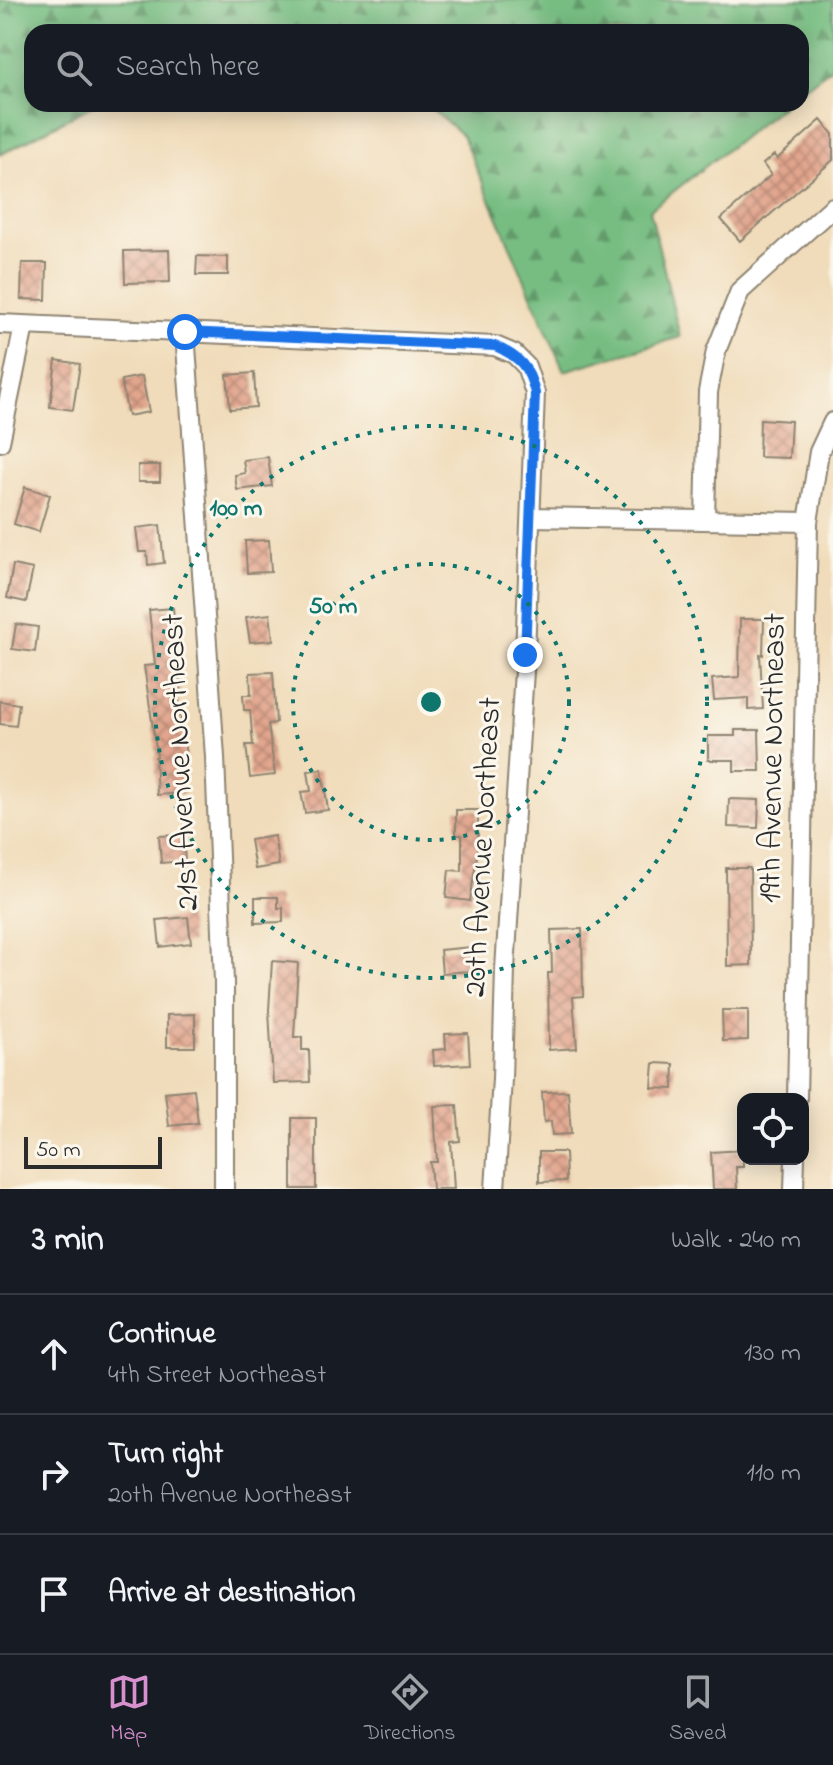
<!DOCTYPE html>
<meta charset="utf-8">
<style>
:root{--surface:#171b24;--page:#20242c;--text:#f1f3f6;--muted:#9ea1a6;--line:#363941;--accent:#d690ce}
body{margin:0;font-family:"Indie Flower",sans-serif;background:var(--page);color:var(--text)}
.controls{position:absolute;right:24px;bottom:24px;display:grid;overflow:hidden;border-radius:16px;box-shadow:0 4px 20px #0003}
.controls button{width:72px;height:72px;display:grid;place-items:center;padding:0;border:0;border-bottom:2px solid var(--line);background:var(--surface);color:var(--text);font:40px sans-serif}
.scale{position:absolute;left:24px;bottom:20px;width:138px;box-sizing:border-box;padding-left:8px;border:4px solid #2b2b2b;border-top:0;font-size:22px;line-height:28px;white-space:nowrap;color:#2b2b2b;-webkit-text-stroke:6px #fbf7ec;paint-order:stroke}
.stop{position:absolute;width:24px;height:24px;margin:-18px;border:6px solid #1a73e8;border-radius:50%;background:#fff}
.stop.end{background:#1a73e8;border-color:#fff;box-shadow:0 2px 8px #0008}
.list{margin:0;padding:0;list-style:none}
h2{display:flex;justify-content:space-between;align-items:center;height:104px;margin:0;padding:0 32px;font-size:34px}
h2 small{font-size:26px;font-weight:400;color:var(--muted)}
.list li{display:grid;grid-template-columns:52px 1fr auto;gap:24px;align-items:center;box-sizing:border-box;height:120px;padding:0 32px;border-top:2px solid var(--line)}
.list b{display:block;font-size:30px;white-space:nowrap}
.list p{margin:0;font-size:26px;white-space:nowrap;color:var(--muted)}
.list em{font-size:26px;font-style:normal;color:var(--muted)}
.icon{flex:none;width:44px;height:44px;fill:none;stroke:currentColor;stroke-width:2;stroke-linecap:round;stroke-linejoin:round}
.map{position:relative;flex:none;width:833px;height:1189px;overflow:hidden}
.search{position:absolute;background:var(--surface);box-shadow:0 4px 20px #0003;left:24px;right:24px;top:24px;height:88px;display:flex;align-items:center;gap:20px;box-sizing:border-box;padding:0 28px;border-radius:24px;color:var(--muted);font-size:30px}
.sheet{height:464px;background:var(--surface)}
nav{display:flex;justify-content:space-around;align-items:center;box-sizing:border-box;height:112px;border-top:2px solid var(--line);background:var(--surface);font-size:22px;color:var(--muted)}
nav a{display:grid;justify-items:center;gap:4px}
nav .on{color:var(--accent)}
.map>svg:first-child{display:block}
.forest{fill:url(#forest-firs);stroke:#517456;stroke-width:2}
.building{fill:url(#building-cross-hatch)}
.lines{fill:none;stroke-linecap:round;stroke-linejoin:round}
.street-casing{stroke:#8e8472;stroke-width:22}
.street{stroke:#fff;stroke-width:18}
.route{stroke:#1a73e8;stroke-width:10}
.ring{fill:none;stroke:#0f766e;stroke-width:4;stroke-dasharray:4 8}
.labels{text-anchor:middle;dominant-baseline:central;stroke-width:6;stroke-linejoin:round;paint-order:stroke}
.street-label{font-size:32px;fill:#2b2b2b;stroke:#fbf7ec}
.centre{fill:#0f766e;stroke:#fbf7ec;stroke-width:4}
.ring-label{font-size:24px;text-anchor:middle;font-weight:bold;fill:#0f766e;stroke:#fbf7ec;stroke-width:6;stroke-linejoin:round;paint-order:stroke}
</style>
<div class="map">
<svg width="833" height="1189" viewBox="0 0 833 1189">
<defs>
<pattern id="forest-firs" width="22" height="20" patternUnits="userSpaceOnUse" patternTransform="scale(2)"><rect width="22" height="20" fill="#77bd82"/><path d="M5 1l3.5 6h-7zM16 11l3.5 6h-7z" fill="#629a6b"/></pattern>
<pattern id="building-cross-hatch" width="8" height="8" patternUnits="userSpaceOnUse" patternTransform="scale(2)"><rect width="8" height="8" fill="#e2a58d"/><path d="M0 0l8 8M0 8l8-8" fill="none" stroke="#b78773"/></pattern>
</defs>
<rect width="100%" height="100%" fill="#fbf7ec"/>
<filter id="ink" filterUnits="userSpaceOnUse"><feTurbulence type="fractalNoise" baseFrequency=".0125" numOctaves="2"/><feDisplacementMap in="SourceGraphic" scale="16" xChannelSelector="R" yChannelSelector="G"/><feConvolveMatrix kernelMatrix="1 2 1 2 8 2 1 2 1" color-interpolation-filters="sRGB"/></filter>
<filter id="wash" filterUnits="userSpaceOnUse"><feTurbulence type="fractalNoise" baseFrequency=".006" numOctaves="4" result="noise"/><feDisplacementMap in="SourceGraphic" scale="32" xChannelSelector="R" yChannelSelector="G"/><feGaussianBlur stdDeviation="1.8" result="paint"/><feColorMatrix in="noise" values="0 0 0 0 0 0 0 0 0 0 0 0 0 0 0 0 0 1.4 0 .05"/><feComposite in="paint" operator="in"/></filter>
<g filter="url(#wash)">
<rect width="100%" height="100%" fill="#f0dcba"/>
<path class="forest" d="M0 0H833V66L801 91V32H32V104H95L0 155Z
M426 104H785L650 210 680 337 564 371 462 135Z"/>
<g id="blocks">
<path class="building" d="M821 120 833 134V160L740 241 721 219 771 175 763 164 774 155 777 159Z
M169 250 170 282 125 283 124 251Z
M197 256 228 257V275H196Z
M22 263H47L46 300 21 299Z
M56 360 80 364 73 410 50 407Z
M254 373 256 407 230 409 227 375Z
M142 376 149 412 128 416 121 380Z
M760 419 791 421 789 458 759 457Z
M268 457 272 486 237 490 235 475 245 473 243 460Z
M138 465H160V482H138Z
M25 487 50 495 39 532 14 524Z
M160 525 164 563 148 565 147 552H139L136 528Z
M269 540 271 572 247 573 245 541Z
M13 565 33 569 26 602 7 598Z
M173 608 181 693 177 694 187 761H182L184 793 157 795 155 757 157 756 144 666 155 665 149 610Z
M270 614 273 640 250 642 246 617Z
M740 619H764L763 655 760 654 763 709 748 710V698L714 700 712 679 739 677Z
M16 624 38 627 35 652 12 649Z
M273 672 276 723 268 724 275 775 250 778 246 745H253L250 710H244L243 695H251L250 673Z
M0 701 19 704 16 726 0 724Z
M735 730H759L760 771H734V760H708V736H735Z
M322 769 328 810 305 813 301 792 311 791 308 771Z
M729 799 759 800 758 828 728 827Z
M456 810H478V849L470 901 446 898 449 870 462 871V835H456Z
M183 835 185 861 161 863 159 836Z
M274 836 279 865 255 869 250 840Z
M726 868H750L751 965 727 966Z
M255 897H278V908H283V922L255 923Z
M188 917 191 943 160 947 157 920Z
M582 929 583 996 573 997 577 1048 549 1050 548 973H552L551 930Z
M471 947 472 971 442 973 440 950Z
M272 961 298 963 294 1037H302V1050H309L310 1082 273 1083 269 1010Z
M722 1010H748V1040L723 1041Z
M195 1014V1047H167V1015Z
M468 1033 470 1064 434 1066 433 1050 446 1049 445 1034Z
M654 1063 674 1064 673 1089 652 1088Z
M194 1089 198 1123 169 1126 165 1092Z
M568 1091 571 1134 552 1135 551 1121 544 1122 542 1092Z
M457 1105 460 1141 451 1142 454 1189H432L430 1162H437L434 1106Z
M292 1118H316V1189H292Z
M743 1150V1167H736L737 1189H713L711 1152Z
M539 1152H565L566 1181 539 1182Z"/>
</g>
</g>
<g filter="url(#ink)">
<use href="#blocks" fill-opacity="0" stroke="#8e8472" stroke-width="2"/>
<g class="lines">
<defs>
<path id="street" d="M0 324 495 346 514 354 526 366 535 393 525 655 505 969 502 1079 495 1189
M185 332 215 757 224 982V1189
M0 442 24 326
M531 517 808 522
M705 520 708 392 716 351 740 291 833 207
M797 1099 808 522 819 452 833 422
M794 1189 795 1159"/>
</defs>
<use href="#street" class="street-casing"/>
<use href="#street" class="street"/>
</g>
</g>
<g class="lines" filter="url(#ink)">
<path class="route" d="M185 332 495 346C520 357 529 367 535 393L525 655"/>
</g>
<g class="ring">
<circle cx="431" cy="702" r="138"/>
<circle cx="431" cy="702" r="276"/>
</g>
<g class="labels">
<g class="street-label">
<text transform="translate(774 758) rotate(-89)">19th Avenue Northeast</text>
<text transform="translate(182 762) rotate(-93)">21st Avenue Northeast</text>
<text transform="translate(484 847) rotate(-87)">20th Avenue Northeast</text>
</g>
</g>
<circle cx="431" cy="702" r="12" class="centre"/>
<g class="ring-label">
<text x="236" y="515">100 m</text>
<text x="333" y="613">50 m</text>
</g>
</svg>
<div class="controls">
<button><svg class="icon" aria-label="locate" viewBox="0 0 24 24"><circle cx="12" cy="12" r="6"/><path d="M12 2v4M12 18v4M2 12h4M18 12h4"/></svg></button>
</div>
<div class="scale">50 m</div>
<div class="stop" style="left:185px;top:332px"></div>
<div class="stop end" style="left:525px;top:655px"></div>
<div class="search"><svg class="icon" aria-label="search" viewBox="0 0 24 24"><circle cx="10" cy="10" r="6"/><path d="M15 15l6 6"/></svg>Search here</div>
</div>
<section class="sheet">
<h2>3 min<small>Walk · 240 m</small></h2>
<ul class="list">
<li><svg class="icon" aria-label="ahead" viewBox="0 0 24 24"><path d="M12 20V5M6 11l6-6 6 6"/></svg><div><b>Continue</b><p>4th Street Northeast</p></div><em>130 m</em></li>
<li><svg class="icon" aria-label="right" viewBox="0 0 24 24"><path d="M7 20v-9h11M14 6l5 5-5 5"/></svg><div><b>Turn right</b><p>20th Avenue Northeast</p></div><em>110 m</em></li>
<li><svg class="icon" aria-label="arrive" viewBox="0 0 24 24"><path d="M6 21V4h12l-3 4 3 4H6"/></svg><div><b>Arrive at destination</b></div></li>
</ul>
</section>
<nav>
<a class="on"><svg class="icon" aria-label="map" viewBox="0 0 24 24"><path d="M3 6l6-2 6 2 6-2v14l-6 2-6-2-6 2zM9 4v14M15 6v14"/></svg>Map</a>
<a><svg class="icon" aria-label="directions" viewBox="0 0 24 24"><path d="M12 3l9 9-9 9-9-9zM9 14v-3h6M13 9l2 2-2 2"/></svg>Directions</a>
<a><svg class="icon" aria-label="saved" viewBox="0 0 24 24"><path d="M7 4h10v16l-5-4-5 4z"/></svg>Saved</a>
</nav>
